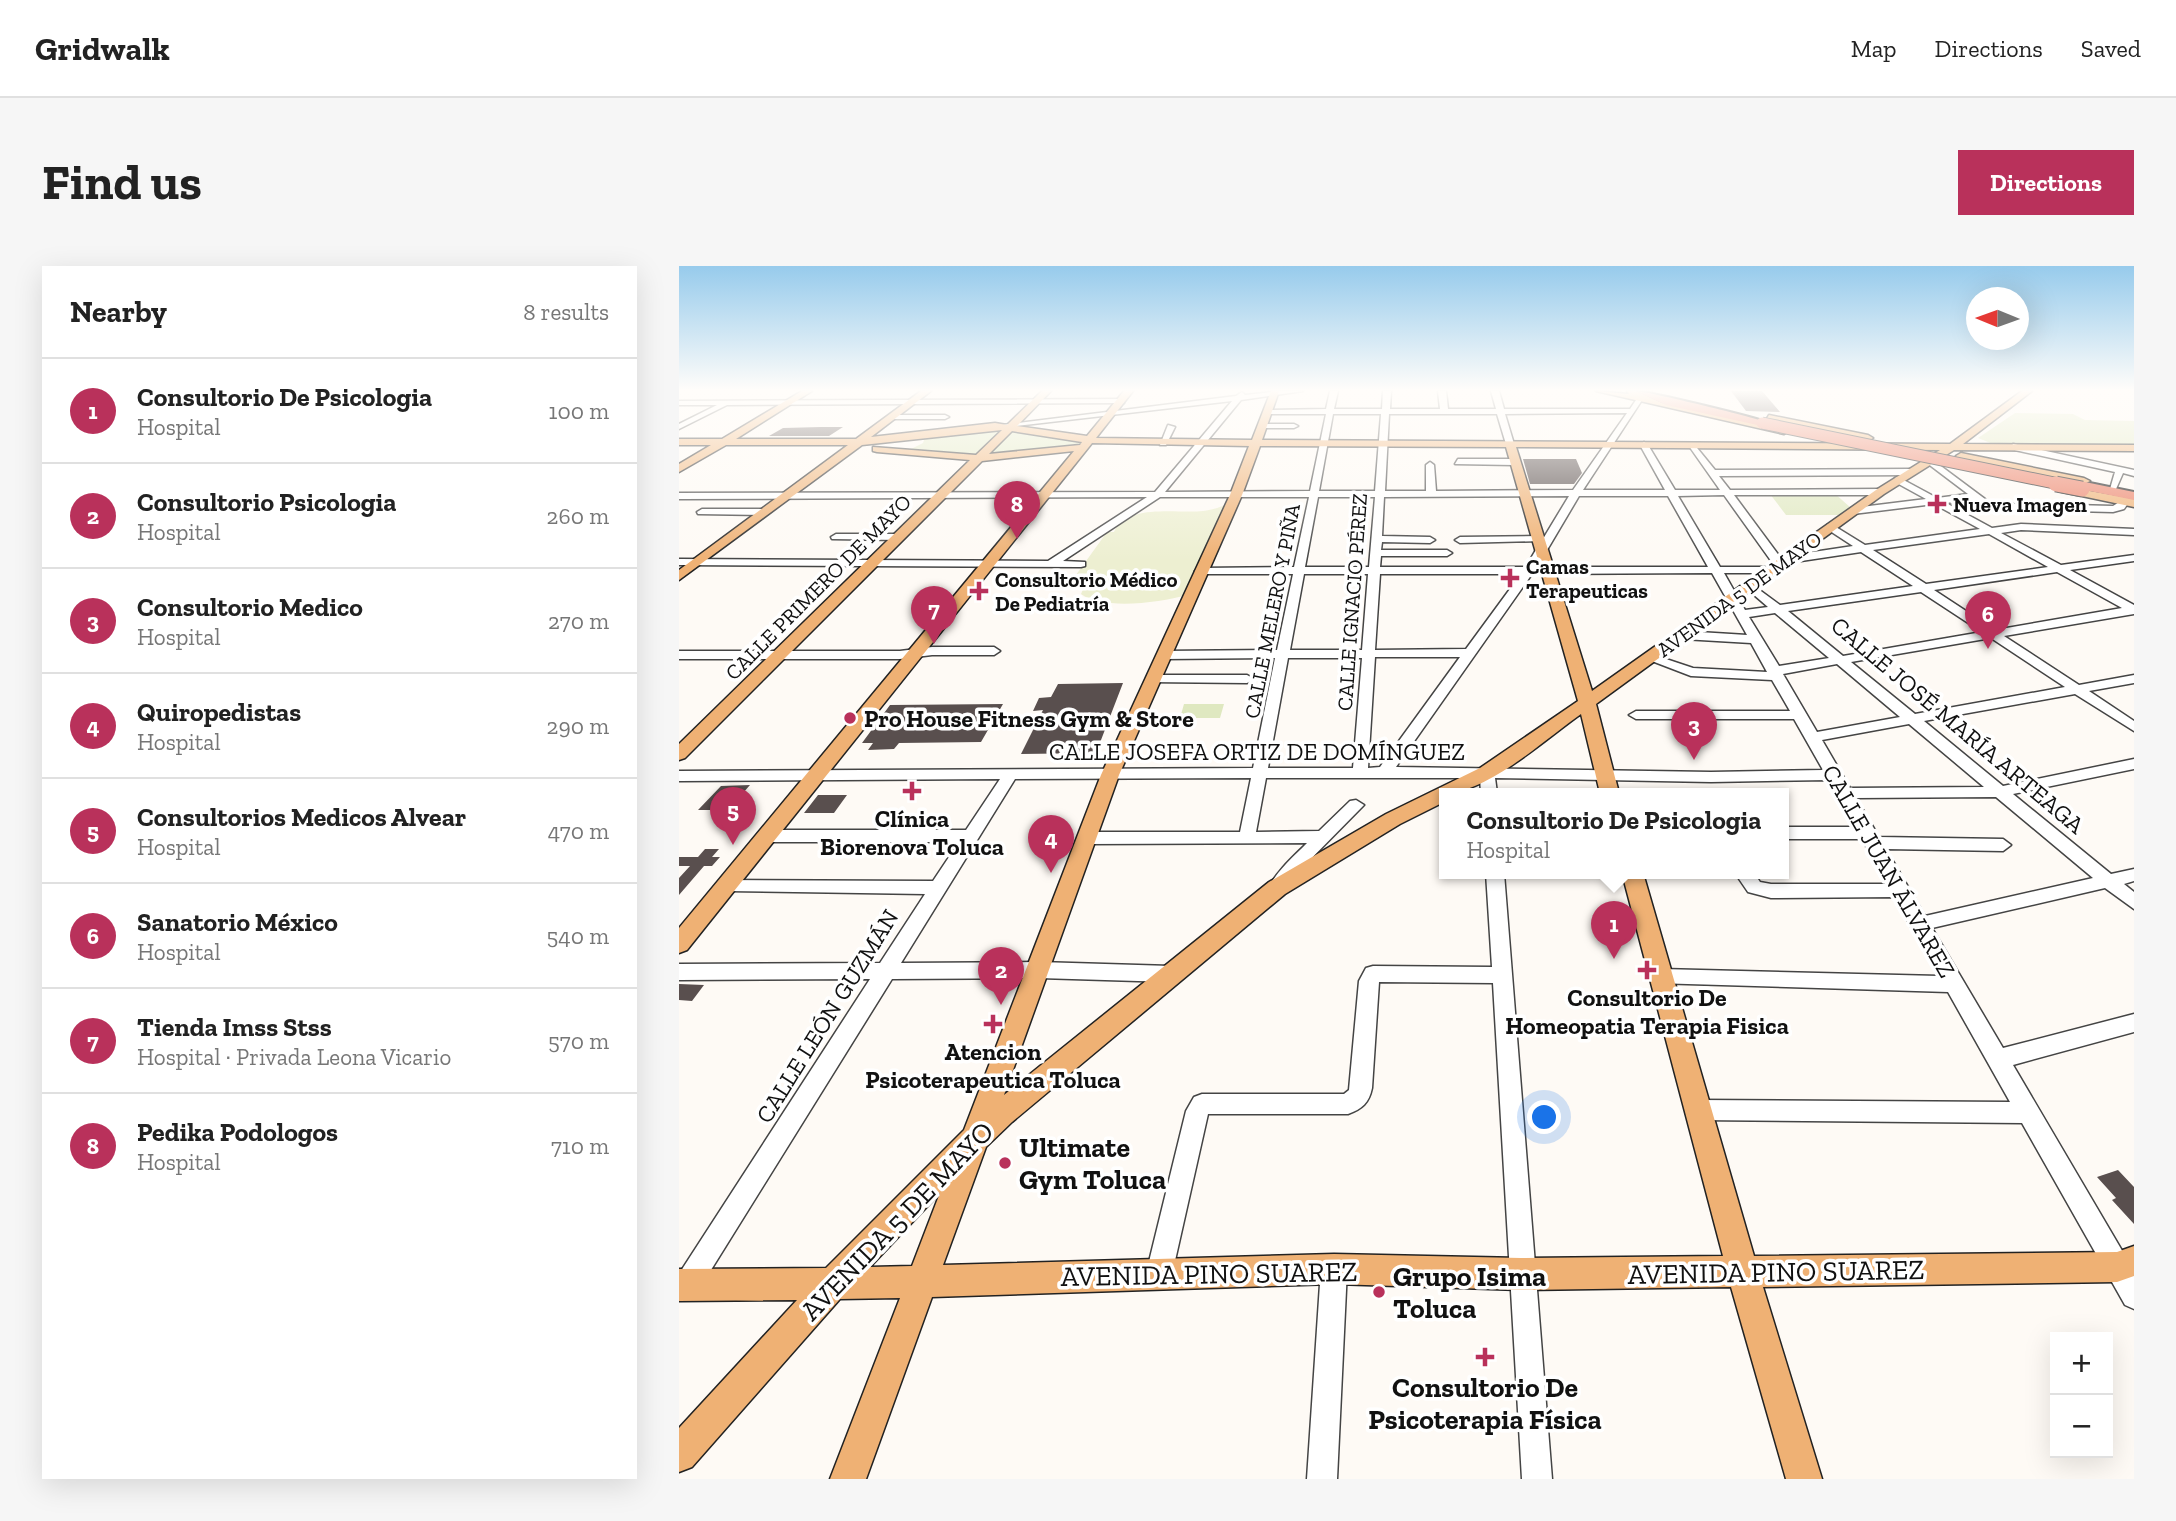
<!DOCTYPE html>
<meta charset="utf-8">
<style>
:root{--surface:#fff;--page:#f6f6f6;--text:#222;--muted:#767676;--line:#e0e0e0;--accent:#b9315b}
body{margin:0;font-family:"Zilla Slab",serif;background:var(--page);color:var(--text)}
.controls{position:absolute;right:21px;bottom:21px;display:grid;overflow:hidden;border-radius:0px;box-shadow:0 7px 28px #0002}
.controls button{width:63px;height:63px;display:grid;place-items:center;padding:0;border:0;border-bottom:2px solid var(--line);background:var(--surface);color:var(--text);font:35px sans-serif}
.compass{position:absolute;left:1287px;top:21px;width:63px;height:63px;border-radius:50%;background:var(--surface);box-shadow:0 7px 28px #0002;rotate:271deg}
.you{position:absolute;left:866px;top:852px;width:24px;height:24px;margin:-18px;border:5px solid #fff;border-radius:50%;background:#1a73e8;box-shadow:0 0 0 10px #1a73e833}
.badge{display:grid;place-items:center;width:46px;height:46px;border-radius:50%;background:var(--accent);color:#fff;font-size:23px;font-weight:700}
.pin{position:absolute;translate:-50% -58px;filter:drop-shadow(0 2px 4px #0008)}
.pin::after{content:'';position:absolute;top:37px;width:24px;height:21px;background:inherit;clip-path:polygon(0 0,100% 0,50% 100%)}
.popup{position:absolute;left:760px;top:522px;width:350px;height:91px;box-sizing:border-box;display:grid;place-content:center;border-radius:0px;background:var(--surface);filter:drop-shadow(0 2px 5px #0005);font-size:23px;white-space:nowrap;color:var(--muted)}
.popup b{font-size:26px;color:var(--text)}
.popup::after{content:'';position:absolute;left:50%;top:100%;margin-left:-14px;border:14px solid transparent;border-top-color:var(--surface)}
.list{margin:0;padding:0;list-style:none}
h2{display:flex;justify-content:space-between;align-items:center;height:91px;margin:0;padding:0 28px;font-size:30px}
h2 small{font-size:23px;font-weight:400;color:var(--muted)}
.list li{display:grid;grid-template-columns:46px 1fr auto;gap:21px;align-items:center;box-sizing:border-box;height:105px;padding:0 28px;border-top:2px solid var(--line)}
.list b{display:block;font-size:26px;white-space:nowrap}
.list p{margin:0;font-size:23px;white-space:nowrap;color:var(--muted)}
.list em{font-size:23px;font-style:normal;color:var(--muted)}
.map{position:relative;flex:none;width:1455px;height:1213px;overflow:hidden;border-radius:0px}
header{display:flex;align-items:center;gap:42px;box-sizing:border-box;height:98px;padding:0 35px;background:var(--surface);border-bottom:2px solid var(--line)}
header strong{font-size:33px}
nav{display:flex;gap:38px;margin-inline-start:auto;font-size:24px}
.intro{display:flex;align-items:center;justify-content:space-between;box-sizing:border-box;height:168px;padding:0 42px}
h1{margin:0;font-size:49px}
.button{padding:18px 32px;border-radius:0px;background:var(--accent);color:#fff;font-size:24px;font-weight:700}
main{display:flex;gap:42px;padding:0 42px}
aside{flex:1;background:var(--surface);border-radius:0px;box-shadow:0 7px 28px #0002}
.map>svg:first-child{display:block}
.green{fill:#dfe8c0}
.pitch{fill:#edefd1}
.building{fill:#594f4e}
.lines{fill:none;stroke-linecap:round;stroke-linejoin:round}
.minor-casing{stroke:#444;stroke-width:3}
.major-casing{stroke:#222;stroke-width:3}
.highway-casing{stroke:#222;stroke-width:4}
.minor{fill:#fff;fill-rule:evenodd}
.major{fill:#efb174;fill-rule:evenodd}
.highway{fill:#eb8067;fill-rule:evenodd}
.highway-bridge-far1-casing{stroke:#222;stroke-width:13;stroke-linecap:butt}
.highway-bridge-casing{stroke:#222;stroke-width:17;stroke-linecap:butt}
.highway-bridge-far1{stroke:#eb8067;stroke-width:11}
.highway-bridge{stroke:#eb8067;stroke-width:15}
.poi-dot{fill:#b9315b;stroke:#fff;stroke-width:2.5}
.labels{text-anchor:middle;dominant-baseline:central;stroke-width:7;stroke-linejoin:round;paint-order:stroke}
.far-poi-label{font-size:21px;font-weight:bold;fill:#111;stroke:#fff;text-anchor:start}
.far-street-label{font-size:21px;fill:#111;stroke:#fff}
.poi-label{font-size:24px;font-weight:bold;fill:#111;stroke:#fff}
.street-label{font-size:24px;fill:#111;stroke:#fff}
.near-poi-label{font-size:28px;font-weight:bold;fill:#111;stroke:#fff;text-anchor:start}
.near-street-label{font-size:28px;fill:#111;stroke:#fff}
</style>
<header>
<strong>Gridwalk</strong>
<nav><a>Map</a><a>Directions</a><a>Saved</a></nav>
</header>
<div class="intro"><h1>Find us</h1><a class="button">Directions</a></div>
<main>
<aside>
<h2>Nearby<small>8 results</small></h2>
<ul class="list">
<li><span class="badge">1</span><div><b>Consultorio De Psicologia</b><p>Hospital</p></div><em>100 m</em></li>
<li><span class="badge">2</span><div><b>Consultorio Psicologia</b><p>Hospital</p></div><em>260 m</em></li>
<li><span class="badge">3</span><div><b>Consultorio Medico</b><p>Hospital</p></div><em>270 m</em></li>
<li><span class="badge">4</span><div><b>Quiropedistas</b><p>Hospital</p></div><em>290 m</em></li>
<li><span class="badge">5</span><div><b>Consultorios Medicos Alvear</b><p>Hospital</p></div><em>470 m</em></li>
<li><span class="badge">6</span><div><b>Sanatorio México</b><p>Hospital</p></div><em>540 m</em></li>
<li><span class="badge">7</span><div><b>Tienda Imss Stss</b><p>Hospital · Privada Leona Vicario</p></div><em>570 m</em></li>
<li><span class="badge">8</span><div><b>Pedika Podologos</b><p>Hospital</p></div><em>710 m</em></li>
</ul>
</aside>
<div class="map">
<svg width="1455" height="1213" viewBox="0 0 1455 1213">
<rect width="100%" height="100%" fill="#fefaf5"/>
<path class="green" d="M1336 147 1394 148 1406 154 1455 155V179L1314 178 1299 172Z
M325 164 297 188 232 183 244 177 246 171Z
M332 164 404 174 399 180 309 189Z
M1154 226 1172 242 1161 249H1107L1091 228Z
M505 438H545L541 452H501Z"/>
<path class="pitch" d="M546 239 507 329C481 337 423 344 402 328L410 310 397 309 428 266H435C448 237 498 248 524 245 532 244 539 242 546 239Z"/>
<path class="building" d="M1052 125H1083L1101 146 1067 145Z
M142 161H164L150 170H90L104 162Z
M844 193H897L903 207 895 218H851Z
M444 417 417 487 342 488 364 444 354 445 360 432 372 431 379 418Z
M324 438 302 476 220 477 215 483 189 484 194 477H183L211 439Z
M71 519 49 544H19L42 520Z
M139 529H168L155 547H125Z
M26 583H40L33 591H41L33 600H25L0 629V612L11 600H0V591H19Z
M0 718 25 719 13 735 0 734Z
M1439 904 1455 921V958L1433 934 1437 932 1418 911Z"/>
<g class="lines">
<defs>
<path id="minor" d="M601 125H624L562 134 486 226 631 225 647 148H590L586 146 590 144 647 143 651 125H659L655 143H703L704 125H712L711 143H761L759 125H767L769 143H817L812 125H820L825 143H951L959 131H965L904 224H986L961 179 965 176 969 179 996 224H1041L1010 180 1014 177 1036 204 1231 203 1236 206 1231 209 1040 210 1051 224 1201 223 1206 226 1201 229H1055L1101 291 1174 280 1148 263V259L1152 258 1186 279 1301 263 1255 238 1174 248 1169 245 1174 242 1247 233 1216 216V212L1219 211 1258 232 1289 228 1248 197 1251 192 1306 233 1301 236 1295 233 1267 237 1313 262 1342 258 1455 263V269L1342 264 1322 267 1382 299 1455 289V295L1391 304 1455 339V348L1325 370 1400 419 1455 409V417L1410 425 1455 455V465L1396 428 1245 455 1324 520 1455 493V503L1334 528 1432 608 1455 603V615L1445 618 1455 626V643L1426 622 1253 662 1324 782 1455 748V766L1334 799 1455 1005V1043L1446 1039 1343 857 1019 854 1011 851 1008 844 1011 837 1019 834 1331 836 1269 726 975 717 972 711 975 705 982 703 1260 710 1215 631 1092 632 1069 626 1056 607H1075L1081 616 1092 618H1208L1183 573H1105V561H1176L1150 514 1032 516 816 512 818 527H802L801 512H587L577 566 640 565 671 535 677 534 685 539 615 610 604 627H592L589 622C599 604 614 591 628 577L408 578 400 572 408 566H561L572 512 336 513 222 697 360 696 492 700 499 702 502 708 499 714 492 716 360 712 213 713 17 1028 8 1032 0 1029V1008L191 713 0 714V698L201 697 246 628 49 625 40 619 43 614 254 615 280 576H89L81 570 89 564H287L321 513 0 515V505L574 502 596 392 485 393 479 389 485 385 598 384 614 308H522L516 305 522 302 615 301 630 231H481L384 295 406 296V300L402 301 0 299V293L369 295 468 231 0 233V227L476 226 553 135 319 162 315 160 557 130 563 126 566 129ZM948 147 894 224 757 225 755 199 751 196 747 199V225H706L710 148H818L827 178 831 181 835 178 826 148ZM654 148H702L696 225H640ZM1045 229 1095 299 1182 286 1234 320 1101 339 1071 317 1067 318V322L1089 341 1066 344 1045 307H1090L1096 304 1090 301H1041L999 230ZM890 230 864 273 859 270 781 271 776 274 781 277 862 275 847 301H701L702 290H768L773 287 768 284H702L703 276 751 277 756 274 751 271 703 270 705 231ZM900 230H989L1029 301H858ZM639 231H696L690 301H626ZM1310 268 1369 301 1247 318 1194 284ZM1378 306 1443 342 1316 364 1255 324ZM1033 307 1068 369 1004 365 998 369 1004 373 1072 377 1088 406 1014 402 972 388 965 392 1012 410 1093 414 1111 445H957L950 449 957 453H1115L1144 504 1032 506 717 501 853 308ZM625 308H689L683 384H611ZM701 308H842L787 383 696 384ZM1242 326 1303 366 1164 390 1109 345ZM1096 347 1150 392 1100 400 1070 351ZM1312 372 1386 421 1236 448 1172 396ZM696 391H781L701 501 689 502ZM609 392H683L674 502H589ZM1158 398 1221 451 1138 466 1104 408ZM1230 458 1305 521 1171 522 1143 474ZM1317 531 1414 612 1246 650 1207 583 1324 585 1332 579 1324 573 1200 571 1177 532Z
M442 133 445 137 48 139 0 163V158L38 139H0V135Z
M214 149H266L270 151 266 153H211Z
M584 158H615L619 160 615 162H581Z
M489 159 496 161 487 179H481Z
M1334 178 1455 204V210L1444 207 1437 223H1431L1436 206 1331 183Z
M779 193H835L839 196 835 199 776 198Z
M1445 233 1450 236 1445 243 1434 246 1310 243 1305 240 1310 237 1434 240Z
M23 243H86L91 246 86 249 19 248 18 246Z
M157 268H220L225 271 220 274 153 273 152 271Z
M253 381H315L321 385 315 389H253L221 393H0V385H221Z
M474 409H568L575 413 568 417 469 416V410Z
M807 607H825L873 1213H843L814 717 700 716 693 822C690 837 683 843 669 848H529L493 1008 489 1017 480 1021 471 1017 467 1008 507 845 515 831 523 828H665L670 824 680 715 687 702 694 700 813 701Z
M655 990 664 994 668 1003 658 1213H628L642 1003 646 994Z"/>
<path id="major" d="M123 125H133L57 173H177L242 125H252L192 171 316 157 328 159 363 125H372L338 160 408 170 445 125H454L417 172 573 174 592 125H600L583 174 1271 178 1343 125H1353L1284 178 1455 179V185L1275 184 1205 228 917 438 940 527H921L902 448C866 473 809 527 765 527V536L721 558 606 628 333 856 307 881 264 999 655 988 842 992 1044 990 943 607H964L1075 990 1438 986 1455 980V1010L1438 1016 1084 1021 1143 1213H1107L1052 1021 842 1024 655 1018 253 1031 187 1213H151L221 1032 161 1033 13 1201 0 1206V1162L118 1034 0 1035V1003L147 1002 285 864 422 509 551 229 570 180 413 177 8 684 0 687V662L395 185 303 195 6 492 0 494V478L291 194 198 186 194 185V181L297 189 323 164 183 179 0 314V304L169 179H47L0 206V198L32 179H0V173H43ZM333 165 403 176 401 179 310 188ZM581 180 827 181 899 435 801 502 707 548 590 616 325 829 440 509 563 229ZM837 181 1261 184 1197 224 913 425ZM261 927 233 1000 191 1001Z
M917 125 950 128 948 125H957L983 137 1110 165 1105 168Z
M1090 149 1189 169 1194 172 1189 175 1087 154Z
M1282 187 1405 212 1411 215 1405 218 1278 192 1277 190Z
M1383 220 1455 233V241L1379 225 1377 223Z"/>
<path id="highway" d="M957 125C967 125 1083 153 1089 157L1083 160 987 139Z
M1401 215 1455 226V234L1396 222 1394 219Z"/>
</defs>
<use href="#minor" class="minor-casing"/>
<use href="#major" class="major-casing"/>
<use href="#highway" class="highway-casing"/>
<use href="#minor" class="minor"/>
<use href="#major" class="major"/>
<use href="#highway" class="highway"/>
<defs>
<path id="highway-bridge-far1" d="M1083 157 1385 219"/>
<path id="highway-bridge" d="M1377 218 1403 223"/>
</defs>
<use href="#highway-bridge-far1" class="highway-bridge-far1-casing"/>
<use href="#highway-bridge" class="highway-bridge-casing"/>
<use href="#highway-bridge-far1" class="highway-bridge-far1"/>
<use href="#highway-bridge" class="highway-bridge"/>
</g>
<linearGradient id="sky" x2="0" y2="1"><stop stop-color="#97cbec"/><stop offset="0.42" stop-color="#fffdfa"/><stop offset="1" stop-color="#fffdfa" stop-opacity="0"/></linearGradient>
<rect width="1455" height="295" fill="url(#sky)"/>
<g class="poi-dot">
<path d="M1254.5 227.5h7v7h7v7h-7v7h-7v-7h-7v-7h7z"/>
<path d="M827.5 301.5h7v7h7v7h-7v7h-7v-7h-7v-7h7z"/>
<path d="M296.5 314.5h7v7h7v7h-7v7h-7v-7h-7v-7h7z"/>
<circle cx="171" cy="452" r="7"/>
<path d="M229.5 514.5h7v7h7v7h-7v7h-7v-7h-7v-7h7z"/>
<path d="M964.5 693.5h7v7h7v7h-7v7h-7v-7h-7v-7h7z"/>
<path d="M310.5 747.5h7v7h7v7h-7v7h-7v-7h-7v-7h7z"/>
<circle cx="326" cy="897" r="7"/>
<circle cx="700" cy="1026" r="7"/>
<path d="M802.5 1080.5h7v7h7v7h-7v7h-7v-7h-7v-7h7z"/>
</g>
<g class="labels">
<g class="far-poi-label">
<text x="1274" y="238">Nueva Imagen</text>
<text x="847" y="300">Camas<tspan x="847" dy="24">Terapeuticas</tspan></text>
<text x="316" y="313">Consultorio Médico<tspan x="316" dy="24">De Pediatría</tspan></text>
</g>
<g class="far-street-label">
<text transform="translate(139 321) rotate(-45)">CALLE PRIMERO DE MAYO</text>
<text transform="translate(1060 328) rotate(-36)">AVENIDA 5 DE MAYO</text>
<text transform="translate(673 336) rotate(-86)">CALLE IGNACIO PÉREZ</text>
<text transform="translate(593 345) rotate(-79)">CALLE MELERO Y PIÑA</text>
</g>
<g class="poi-label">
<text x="185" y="452" text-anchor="start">Pro House Fitness Gym &amp; Store</text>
<text x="233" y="552">Clínica<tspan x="233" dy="28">Biorenova Toluca</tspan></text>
<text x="968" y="731">Consultorio De<tspan x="968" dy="28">Homeopatia Terapia Fisica</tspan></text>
<text x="314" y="785">Atencion<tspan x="314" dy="28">Psicoterapeutica Toluca</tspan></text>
</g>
<g class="street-label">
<text transform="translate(1279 459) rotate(40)">CALLE JOSÉ MARÍA ARTEAGA</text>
<text x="578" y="485">CALLE JOSEFA ORTIZ DE DOMÍNGUEZ</text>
<text transform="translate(1210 605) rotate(60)">CALLE JUAN ÁLVAREZ</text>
<text transform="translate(148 750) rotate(-58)">CALLE LEÓN GUZMÁN</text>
</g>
<g class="near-poi-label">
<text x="340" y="881">Ultimate<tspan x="340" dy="32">Gym Toluca</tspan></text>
<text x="714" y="1010">Grupo Isima<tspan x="714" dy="32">Toluca</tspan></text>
<text x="806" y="1121" text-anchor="middle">Consultorio De<tspan x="806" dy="32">Psicoterapia Física</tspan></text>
</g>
<g class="near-street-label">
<text transform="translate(218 955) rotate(-46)">AVENIDA 5 DE MAYO</text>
<text transform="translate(1097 1006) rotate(-1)">AVENIDA PINO SUAREZ</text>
<text transform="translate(530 1008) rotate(-1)">AVENIDA PINO SUAREZ</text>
</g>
</g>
</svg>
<div class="controls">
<button>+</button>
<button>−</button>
</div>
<svg class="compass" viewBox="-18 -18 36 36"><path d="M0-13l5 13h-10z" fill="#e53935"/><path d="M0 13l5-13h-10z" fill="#767676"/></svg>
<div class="you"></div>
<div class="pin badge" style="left:935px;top:693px">1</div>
<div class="popup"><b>Consultorio De Psicologia</b>Hospital</div>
<div class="pin badge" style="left:322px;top:739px">2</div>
<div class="pin badge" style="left:1015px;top:494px">3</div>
<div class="pin badge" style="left:372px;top:607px">4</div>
<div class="pin badge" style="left:54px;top:579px">5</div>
<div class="pin badge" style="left:1309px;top:383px">6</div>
<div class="pin badge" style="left:255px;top:378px">7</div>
<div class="pin badge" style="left:338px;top:273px">8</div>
</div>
</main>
